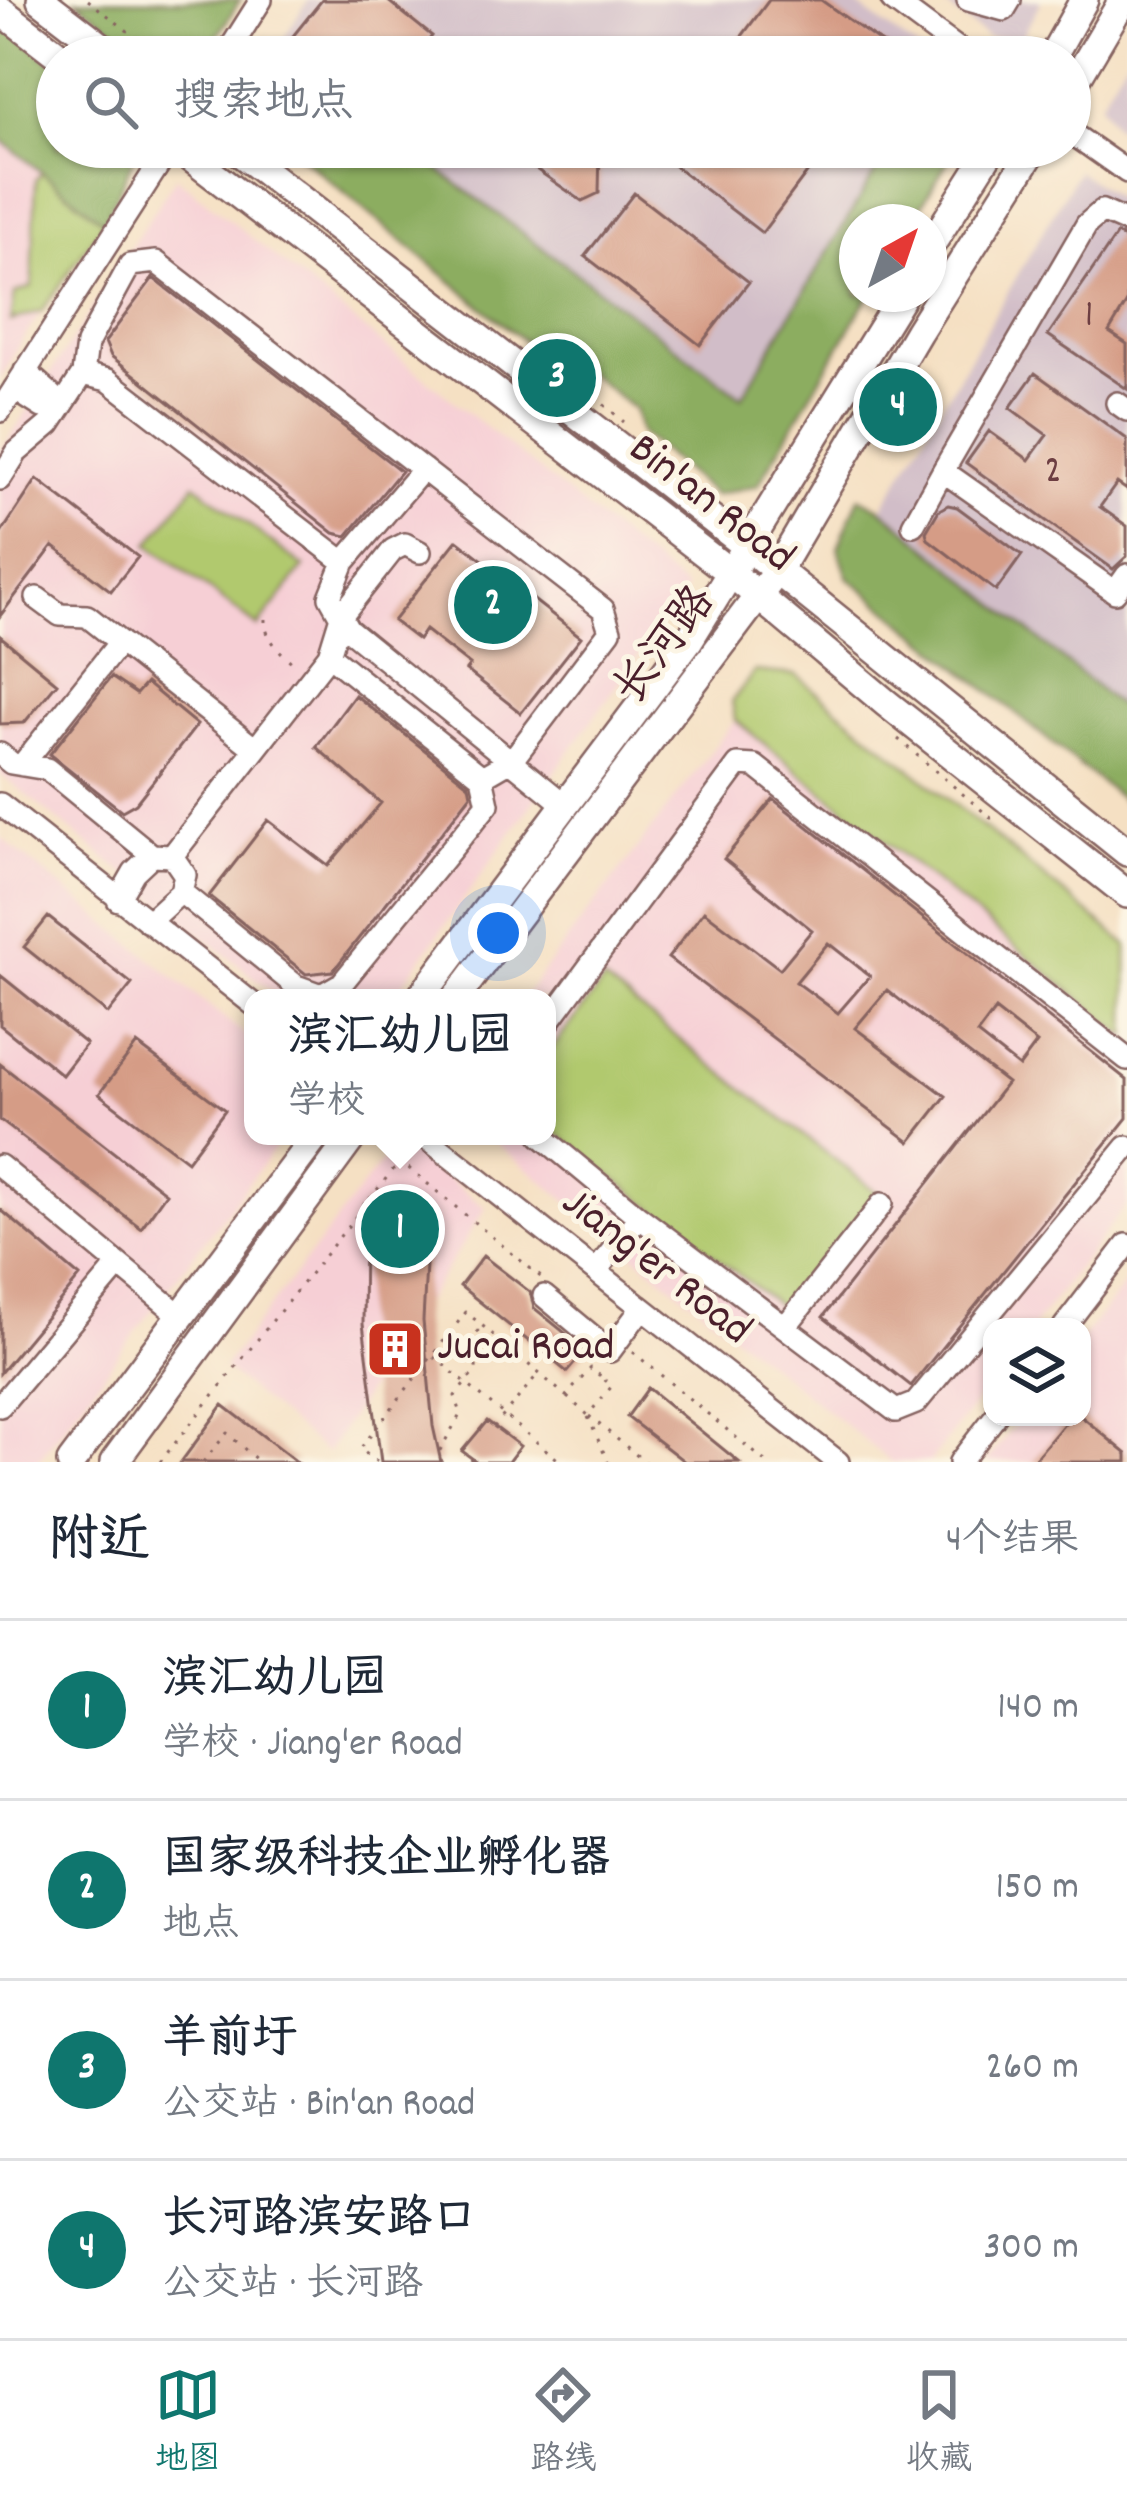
<!DOCTYPE html>
<html lang="zh">
<meta charset="utf-8">
<style>
:root{--surface:#fff;--page:#f2f2f3;--text:#1f2937;--muted:#747a83;--line:#e0e1e3;--accent:#0f766e}
body{margin:0;font-family:Dekko,"LXGW WenKai TC",sans-serif;background:var(--page);color:var(--text)}
.controls{position:absolute;right:36px;bottom:36px;display:grid;overflow:hidden;border-radius:24px;box-shadow:0 3px 9px #0004}
.controls button{width:108px;height:108px;display:grid;place-items:center;padding:0;border:0;border-bottom:3px solid var(--line);background:var(--surface);color:var(--text);font:60px sans-serif}
.compass{position:absolute;left:839px;top:204px;width:108px;height:108px;border-radius:50%;background:var(--surface);box-shadow:0 3px 9px #0004;rotate:40deg}
.you{position:absolute;left:498px;top:933px;width:42px;height:42px;margin:-30px;border:9px solid #fff;border-radius:50%;background:#1a73e8;box-shadow:0 0 0 18px #1a73e833}
.badge{display:grid;place-items:center;width:78px;height:78px;border-radius:50%;background:var(--accent);color:#fff;font-size:39px;font-weight:700}
.pin{position:absolute;translate:-50% -50%;border:6px solid #fff;box-shadow:0 3px 12px #0006}
.popup{position:absolute;left:244px;top:989px;width:312px;height:156px;box-sizing:border-box;display:grid;place-content:center;border-radius:24px;background:var(--surface);filter:drop-shadow(0 3px 9px #0005);font-size:39px;white-space:nowrap;color:var(--muted)}
.popup b{font-size:45px;color:var(--text)}
.popup::after{content:'';position:absolute;left:50%;top:100%;margin-left:-24px;border:24px solid transparent;border-top-color:var(--surface)}
.list{margin:0;padding:0;list-style:none}
h2{display:flex;justify-content:space-between;align-items:center;height:156px;margin:0;padding:0 48px;font-size:51px}
h2 small{font-size:39px;font-weight:400;color:var(--muted)}
.list li{display:grid;grid-template-columns:78px 1fr auto;gap:36px;align-items:center;box-sizing:border-box;height:180px;padding:0 48px;border-top:3px solid var(--line)}
.list b{display:block;font-size:45px;white-space:nowrap}
.list p{margin:0;font-size:39px;white-space:nowrap;color:var(--muted)}
.list em{font-size:39px;font-style:normal;color:var(--muted)}
.icon{flex:none;width:66px;height:66px;fill:none;stroke:currentColor;stroke-width:2;stroke-linecap:round;stroke-linejoin:round}
.map{position:relative;flex:none;width:1127px;height:1462px;overflow:hidden}
.search{position:absolute;background:var(--surface);box-shadow:0 3px 9px #0004;left:36px;right:36px;top:36px;height:132px;display:flex;align-items:center;gap:30px;box-sizing:border-box;padding:0 42px;border-radius:66px;color:var(--muted);font-size:45px}
.sheet{height:876px;background:var(--surface)}
nav{display:flex;justify-content:space-around;align-items:center;box-sizing:border-box;height:168px;border-top:3px solid var(--line);background:var(--surface);font-size:33px;color:var(--muted)}
nav a{display:grid;justify-items:center;gap:6px}
nav .on{color:var(--accent)}
.map>svg:first-child{display:block}
.built{fill:#f6cfd5}
.industrial{fill:#d1bdc8}
.green{fill:#b1c96e;stroke:#7e744c;stroke-width:3}
.forest{fill:#8cad61;stroke:#6b6646;stroke-width:3}
.building{fill:#d59c86;fill-rule:evenodd}
.lines{fill:none;stroke-linecap:round;stroke-linejoin:round}
.minor-casing{stroke:#866360;stroke-width:26}
.major-casing{stroke:#866360;stroke-width:32}
.path{stroke:#866360;stroke-width:3;stroke-dasharray:3 9;stroke-linecap:butt}
.minor{stroke:#fff;stroke-width:21}
.major{stroke:#fff;stroke-width:27}
.labels{text-anchor:middle;dominant-baseline:central;stroke-width:10;stroke-linejoin:round;paint-order:stroke}
.number-label{font-size:39px;fill:#6d3e42}
.street-label{font-size:45px;fill:#4a1f2b;stroke:#fcf5e5}
.poi-label{font-size:45px;fill:#4a1f2b;stroke:#fcf5e5;text-anchor:start}
</style>
<div class="map">
<svg width="1127" height="1462" viewBox="0 0 1127 1462">
<rect width="100%" height="100%" fill="#fcf5e5"/>
<filter id="ink" filterUnits="userSpaceOnUse"><feTurbulence type="fractalNoise" baseFrequency=".00833" numOctaves="2"/><feDisplacementMap in="SourceGraphic" scale="24" xChannelSelector="R" yChannelSelector="G"/><feConvolveMatrix kernelMatrix="1 2 1 2 8 2 1 2 1" color-interpolation-filters="sRGB"/></filter>
<filter id="wash" filterUnits="userSpaceOnUse"><feTurbulence type="fractalNoise" baseFrequency=".004" numOctaves="4" result="noise"/><feDisplacementMap in="SourceGraphic" scale="48" xChannelSelector="R" yChannelSelector="G"/><feGaussianBlur stdDeviation="2.7" result="paint"/><feColorMatrix in="noise" values="0 0 0 0 0 0 0 0 0 0 0 0 0 0 0 0 0 1.4 0 .05"/><feComposite in="paint" operator="in"/></filter>
<g filter="url(#wash)">
<rect width="100%" height="100%" fill="#f5e0c3"/>
<path class="built" d="M0 139 104 222 18 346 0 381Z
M176 177 686 589 393 998H280L0 774V453Z
M735 720 1127 1037V1204L1033 1327H992V1381L930 1462H891L487 1136H547V998H523Z
M0 837 253 1041V1136H284L37 1462H0Z
M398 1140 486 1208 327 1453 223 1368Z
M1127 1281V1462H986L1021 1417H1082V1339Z"/>
<path class="industrial" d="M308 0H850L928 57H288L277 49Z
M938 0H1042L1022 36 988 38Z
M1127 56V135L1114 125 1100 103Z
M408 147H890L742 398Z
M1078 171 1127 205V713L882 509Z"/>
<path class="green" d="M42 172 104 222 42 311 11 321 15 293 32 287 36 179Z
M195 484 304 567 258 627 149 544Z
M755 671 796 675 1127 945V1037L735 720 732 701Z
M604 981 881 1195 789 1314 547 1126V1055Z"/>
<path class="forest" d="M76 0H240L219 34 198 57H150Z
M0 21 57 66V147H131L134 158 104 222 0 139Z
M289 147H408L742 397 890 147H956L912 222H857V294H870L758 485 714 495 640 433 634 409 556 348 527 344Z
M859 497 882 509 1127 713V804L848 577 838 548Z"/>
<g id="blocks">
<path class="building" d="M322 0H387L432 36 416 57H321L293 36Z
M769 0H821L901 57H761L739 40Z
M504 147H600L599 193 582 201Z
M650 147H777L809 170 762 233Z
M634 193 749 282 700 345 585 256Z
M1117 234 1127 240V302L1109 332 1127 344V389L1048 335Z
M153 278 401 471 347 536 334 533 111 356 105 342Z
M1035 373 1127 439V490L1117 483 1100 507 1127 526V556L1113 569 966 463 989 431 1029 460 1047 435 1010 408Z
M37 479 138 557 111 591 53 546 0 616V535Z
M948 505 957 507 1022 555 996 591 928 539 926 532 939 510Z
M457 540 581 637 521 713 466 670 470 665 425 630 418 640 393 621Z
M0 636 57 683 24 723 0 724Z
M111 677 136 694 146 683 197 725 136 803 122 811 50 754Z
M355 695 469 785 471 795 333 971 306 974 209 896 268 820 328 866 381 803 316 747Z
M773 799 1127 1080V1118L911 1386 823 1317 1007 1083 887 990 855 1028 946 1096 910 1142 668 958 704 911 780 969 812 930 724 859ZM828 943 870 976 838 1013 796 982ZM995 1010 1037 1043 1019 1067 977 1034Z
M48 917 132 984 108 1014 24 947Z
M0 975 86 1044 62 1075 0 1025Z
M137 1044 225 1110 187 1161 99 1094Z
M0 1064 166 1193 141 1228 0 1120Z
M364 1204 432 1216 427 1245 423 1321 433 1426 441 1462H381L363 1324 364 1236H360Z
M0 1209 80 1277 0 1373Z
M483 1256 530 1292 534 1308 586 1350 567 1372 460 1286Z
M648 1388 739 1462H685L627 1417Z
M223 1405 297 1462H181Z
M1070 1417H1082L1127 1454V1462H1032Z
M487 1421 520 1446 508 1462H477L462 1451Z"/>
</g>
</g>
<g filter="url(#ink)">
<use href="#blocks" fill-opacity="0" stroke="#866360" stroke-width="3"/>
<g class="lines">
<defs>
<path id="minor" d="M892 0 969 57
M968 0 1004 10 1010 0
M225 57 261 0
M1070 132 1127 172
M1127 222 1102 211 1087 224 943 471 1115 592 1127 575
M83 374 108 380 344 562
M14 389 42 407 59 410 52 395 25 371
M1117 403 1127 410
M0 411 170 147
M423 469 344 562 330 597 348 629 565 805
M0 479 17 452 50 424 83 374 87 344 130 265 156 262 603 609 610 631 513 759 482 777
M913 525 943 471
M37 598 60 615 87 616 254 748
M329 655 341 616 393 550 405 544 420 552
M0 754 11 763 47 769 152 855
M22 765 120 642
M0 804 253 1004
M172 856 329 655 482 777 488 804 342 983 321 995 296 986 181 892
M118 900 134 872 152 855 172 856 185 875 181 892 148 922
M547 1024 738 765 755 766 1127 1059
M424 1136 838 1462
M541 1136 639 1217 896 1411 916 1403 1127 1147
M0 1166 181 1316
M596 1271 639 1217
M544 1296 610 1351 642 1308
M785 1327 882 1204
M1064 1327 1127 1245
M0 1406 119 1265
M960 1462 995 1417"/>
<path id="major" d="M41 0 115 57
M0 10 61 57
M1052 57 1084 0
M1070 90 1123 0
M177 147 732 574 886 703 1127 894
M233 147 748 547 1127 852
M929 248 993 147
M420 998 689 640 903 294
M456 998 777 571 918 332 1035 147
M71 1462 316 1136
M114 1462 353 1136"/>
</defs>
<use href="#minor" class="minor-casing"/>
<use href="#major" class="major-casing"/>
<path class="path" d="M88 0 161 57
M537 357 551 359 624 422
M265 619C264 639 283 654 297 667
M898 739 991 818 997 817
M633 1352 766 1462
M434 1357 561 1462
M567 1397 588 1415 612 1386 600 1376
M589 1416 645 1462
M588 1417 608 1462
M494 1427 538 1374
M160 1462 400 1161 542 1278
M203 1462 227 1433 259 1462
M377 1462 360 1449 466 1312 566 1396 591 1368 599 1375 605 1367
M442 1462 439 1452 461 1413 455 1396 476 1370 478 1324
M470 1462 473 1459"/>
<use href="#minor" class="minor"/>
<use href="#major" class="major"/>
</g>
</g>
<defs>
<symbol id="building-square" viewBox="-11 -11 22 22"><rect x="-9" y="-9" width="18" height="18" rx="4" fill="#c8321e" stroke="#fcf5e5"/><path d="M-4-6H4V6H1V3H-1V6H-4ZM-2.5-4.3h1.7v1.8h-1.7ZM.8-4.3h1.7v1.8H.8ZM-2.5-1h1.7V.8h-1.7ZM.8-1h1.7V.8H.8Z" fill="#fff"/></symbol>
</defs>
<g fill-rule="evenodd">
<use href="#building-square" x="362" y="1316" width="66" height="66"/>
</g>
<g class="labels">
<g class="number-label">
<text x="1089" y="317">1</text>
<text x="1053" y="473">2</text>
</g>
<g class="street-label">
<text transform="translate(710 505) rotate(38)">Bin'an Road</text>
<text transform="translate(667 647) rotate(-53)">长河路</text>
<text transform="translate(655 1268) rotate(38)">Jiang'er Road</text>
</g>
<g class="poi-label">
<text x="437" y="1349">Jucai Road</text>
</g>
</g>
</svg>
<div class="controls">
<button><svg class="icon" aria-label="layers" viewBox="0 0 24 24"><path d="M12 4l9 5-9 5-9-5zM3 14l9 5 9-5"/></svg></button>
</div>
<svg class="compass" viewBox="-18 -18 36 36"><path d="M0-13l5 13h-10z" fill="#e53935"/><path d="M0 13l5-13h-10z" fill="#747a83"/></svg>
<div class="you"></div>
<div class="pin badge" style="left:400px;top:1229px">1</div>
<div class="popup"><b>滨汇幼儿园</b>学校</div>
<div class="pin badge" style="left:493px;top:605px">2</div>
<div class="pin badge" style="left:557px;top:378px">3</div>
<div class="pin badge" style="left:898px;top:407px">4</div>
<div class="search"><svg class="icon" aria-label="search" viewBox="0 0 24 24"><circle cx="10" cy="10" r="6"/><path d="M15 15l6 6"/></svg>搜索地点</div>
</div>
<section class="sheet">
<h2>附近<small>4个结果</small></h2>
<ul class="list">
<li><span class="badge">1</span><div><b>滨汇幼儿园</b><p>学校 · Jiang'er Road</p></div><em>140 m</em></li>
<li><span class="badge">2</span><div><b>国家级科技企业孵化器</b><p>地点</p></div><em>150 m</em></li>
<li><span class="badge">3</span><div><b>羊前圩</b><p>公交站 · Bin'an Road</p></div><em>260 m</em></li>
<li><span class="badge">4</span><div><b>长河路滨安路口</b><p>公交站 · 长河路</p></div><em>300 m</em></li>
</ul>
</section>
<nav>
<a class="on"><svg class="icon" aria-label="map" viewBox="0 0 24 24"><path d="M3 6l6-2 6 2 6-2v14l-6 2-6-2-6 2zM9 4v14M15 6v14"/></svg>地图</a>
<a><svg class="icon" aria-label="directions" viewBox="0 0 24 24"><path d="M12 3l9 9-9 9-9-9zM9 14v-3h6M13 9l2 2-2 2"/></svg>路线</a>
<a><svg class="icon" aria-label="saved" viewBox="0 0 24 24"><path d="M7 4h10v16l-5-4-5 4z"/></svg>收藏</a>
</nav>
